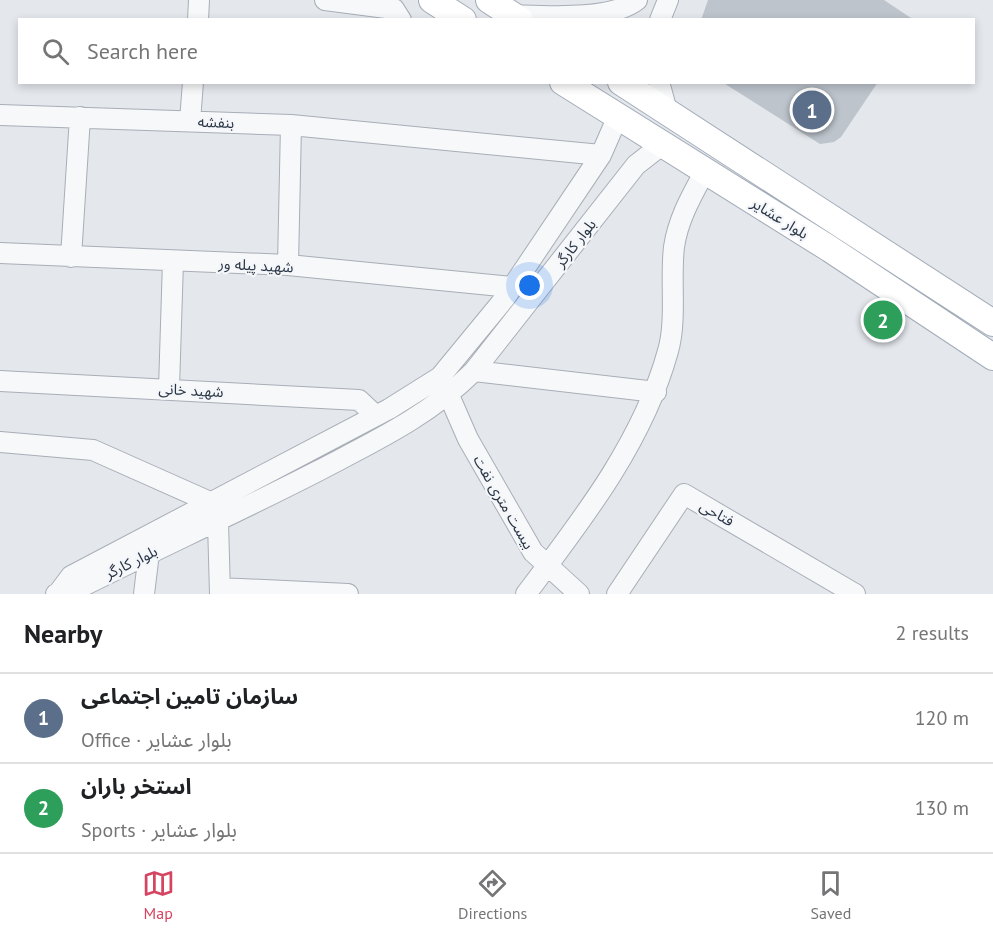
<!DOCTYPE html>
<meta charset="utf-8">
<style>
:root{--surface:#fff;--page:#f6f6f6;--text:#202124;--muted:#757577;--line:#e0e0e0;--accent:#d54562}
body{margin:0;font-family:"PT Sans","Noto Sans Arabic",sans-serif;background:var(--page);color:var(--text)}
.you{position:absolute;left:530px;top:286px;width:21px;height:21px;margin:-15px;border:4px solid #fff;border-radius:50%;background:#1a73e8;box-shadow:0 0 0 9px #1a73e833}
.badge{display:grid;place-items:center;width:39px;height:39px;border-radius:50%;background:var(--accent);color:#fff;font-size:20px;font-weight:700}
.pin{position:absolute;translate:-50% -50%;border:3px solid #fff;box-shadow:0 2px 6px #0006}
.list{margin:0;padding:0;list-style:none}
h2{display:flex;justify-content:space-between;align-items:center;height:78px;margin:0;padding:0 24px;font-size:26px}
h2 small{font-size:20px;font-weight:400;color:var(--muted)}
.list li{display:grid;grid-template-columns:39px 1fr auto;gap:18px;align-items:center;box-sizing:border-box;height:90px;padding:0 24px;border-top:2px solid var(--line)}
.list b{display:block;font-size:22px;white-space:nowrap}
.list p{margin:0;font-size:20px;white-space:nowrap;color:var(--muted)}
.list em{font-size:20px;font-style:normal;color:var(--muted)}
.icon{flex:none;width:33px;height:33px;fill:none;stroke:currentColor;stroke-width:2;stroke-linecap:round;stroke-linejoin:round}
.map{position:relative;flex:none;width:993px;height:594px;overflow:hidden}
.search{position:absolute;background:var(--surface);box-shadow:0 3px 9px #0003;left:18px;right:18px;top:18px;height:66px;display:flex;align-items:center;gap:15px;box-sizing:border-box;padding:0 21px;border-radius:0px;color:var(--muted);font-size:22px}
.sheet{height:258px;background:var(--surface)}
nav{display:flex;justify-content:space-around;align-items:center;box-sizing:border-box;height:84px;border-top:2px solid var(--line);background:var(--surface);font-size:16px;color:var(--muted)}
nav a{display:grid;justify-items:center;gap:3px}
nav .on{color:var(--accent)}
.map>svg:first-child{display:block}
.building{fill:#bdc4cc}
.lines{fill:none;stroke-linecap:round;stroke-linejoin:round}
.minor-casing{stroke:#a8aeb7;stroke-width:22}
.major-casing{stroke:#a2acb9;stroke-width:28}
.minor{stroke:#f7f8fa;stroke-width:20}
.major{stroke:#fff;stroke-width:26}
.labels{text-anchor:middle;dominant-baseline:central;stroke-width:4.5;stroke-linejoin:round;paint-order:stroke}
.street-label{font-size:15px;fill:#2a3646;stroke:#f4f6f9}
</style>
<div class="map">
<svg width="993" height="594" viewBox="0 0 993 594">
<rect width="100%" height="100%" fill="#e4e7ec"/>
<path class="building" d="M708 0H884L914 20H701Z
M722 82H878L841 137 834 142 820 144Z"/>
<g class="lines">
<defs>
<path id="minor" d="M325 0 394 9 401 20
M513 15C545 16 611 21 637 0
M198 20 199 0
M660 20 668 0
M659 82 667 111
M0 115 291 125 288 265
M190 121 193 82
M291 125 601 155
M0 253 288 265 511 287
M71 257 80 117
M474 371 656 392
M0 381 359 400 376 416
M444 384 468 439 533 552 579 594
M169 388 173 261
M0 442 93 450 212 503 218 522 220 594
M220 588 348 594
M59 592 71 576 389 409 440 377 505 298 601 155 618 116
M56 594 77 589C157 549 238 512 318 471 373 442 429 416 474 371L636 165 663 144
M144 594 149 553
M526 594C582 520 643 442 668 351 677 320 670 279 674 247 678 219 692 195 705 171
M617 594 684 494 855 594"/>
<path id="major" d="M432 0 463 20
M489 0 520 20
M563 82 830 249 993 357
M621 82 993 323"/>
</defs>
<use href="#minor" class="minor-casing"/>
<use href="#major" class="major-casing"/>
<use href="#minor" class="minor"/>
<use href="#major" class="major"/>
</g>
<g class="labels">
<g class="street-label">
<text transform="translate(216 122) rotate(2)">بنفشه</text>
<text transform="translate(780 218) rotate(32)">بلوار عشایر</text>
<text transform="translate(575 243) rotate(-52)">بلوار کارگر</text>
<text transform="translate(256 265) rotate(3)">شهید پیله ور</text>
<text transform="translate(191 390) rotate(3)">شهید خانی</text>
<text transform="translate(504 502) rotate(60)">بیست متری نفت</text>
<text transform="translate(717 513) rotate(30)">فتاحی</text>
<text transform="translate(131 562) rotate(-26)">بلوار کارگر</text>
</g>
</g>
</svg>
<div class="you"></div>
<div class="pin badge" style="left:812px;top:110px;background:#5c6f8a">1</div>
<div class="pin badge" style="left:883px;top:320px;background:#2e9e5b">2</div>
<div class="search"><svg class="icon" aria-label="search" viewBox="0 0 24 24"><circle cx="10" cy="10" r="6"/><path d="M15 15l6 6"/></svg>Search here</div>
</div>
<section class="sheet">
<h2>Nearby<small>2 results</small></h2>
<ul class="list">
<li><span class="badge" style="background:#5c6f8a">1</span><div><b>سازمان تامین اجتماعی</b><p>Office · بلوار عشایر</p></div><em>120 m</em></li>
<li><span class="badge" style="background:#2e9e5b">2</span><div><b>استخر باران</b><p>Sports · بلوار عشایر</p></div><em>130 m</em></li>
</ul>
</section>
<nav>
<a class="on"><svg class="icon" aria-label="map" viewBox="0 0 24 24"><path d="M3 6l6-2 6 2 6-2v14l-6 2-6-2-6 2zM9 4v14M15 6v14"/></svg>Map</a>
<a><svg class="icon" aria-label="directions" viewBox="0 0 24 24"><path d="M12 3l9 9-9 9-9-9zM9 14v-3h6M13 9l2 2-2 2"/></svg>Directions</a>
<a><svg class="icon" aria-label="saved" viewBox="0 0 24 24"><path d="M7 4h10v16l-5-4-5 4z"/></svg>Saved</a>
</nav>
